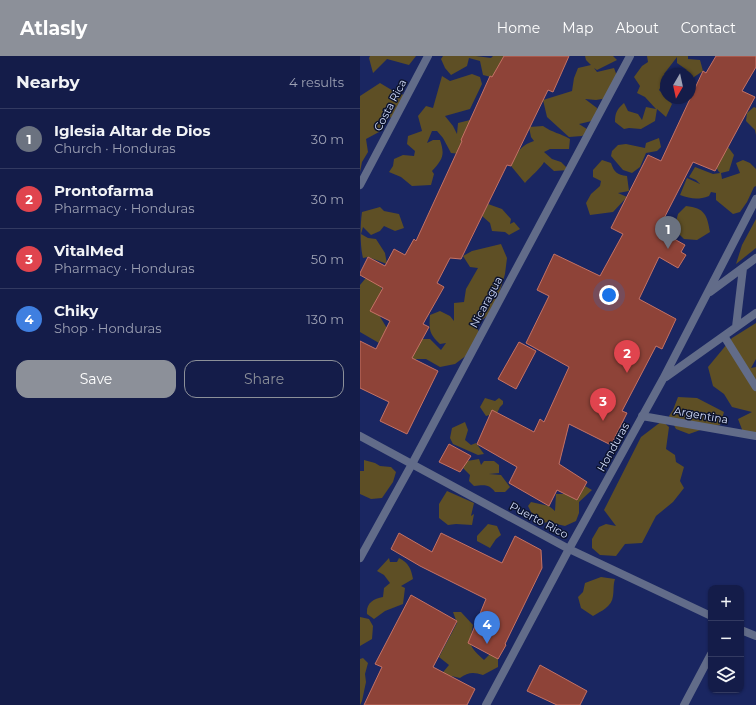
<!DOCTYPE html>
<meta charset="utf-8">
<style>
:root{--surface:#141c49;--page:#212953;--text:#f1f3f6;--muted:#9da1b4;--line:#333a61;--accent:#8c9099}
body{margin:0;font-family:Montserrat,sans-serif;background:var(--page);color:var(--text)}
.controls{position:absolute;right:12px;bottom:12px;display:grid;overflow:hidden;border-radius:8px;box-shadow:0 1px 3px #0004}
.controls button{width:36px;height:36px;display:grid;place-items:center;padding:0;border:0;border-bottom:1px solid var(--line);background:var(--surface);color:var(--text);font:20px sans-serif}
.compass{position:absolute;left:300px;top:12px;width:36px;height:36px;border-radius:50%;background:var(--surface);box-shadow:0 1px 3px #0004;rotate:189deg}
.you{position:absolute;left:249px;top:239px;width:14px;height:14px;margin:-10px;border:3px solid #fff;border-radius:50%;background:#1a73e8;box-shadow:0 0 0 6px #1a73e833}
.badge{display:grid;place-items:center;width:26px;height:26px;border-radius:50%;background:var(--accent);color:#fff;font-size:13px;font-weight:700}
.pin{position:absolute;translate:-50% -33px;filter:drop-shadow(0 1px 2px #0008)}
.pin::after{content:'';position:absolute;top:21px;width:14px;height:12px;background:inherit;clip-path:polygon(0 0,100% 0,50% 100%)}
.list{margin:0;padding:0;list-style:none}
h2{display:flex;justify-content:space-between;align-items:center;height:52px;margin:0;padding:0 16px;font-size:17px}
h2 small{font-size:13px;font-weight:400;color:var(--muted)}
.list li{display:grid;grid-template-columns:26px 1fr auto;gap:12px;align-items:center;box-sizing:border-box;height:60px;padding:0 16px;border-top:1px solid var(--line)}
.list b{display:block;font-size:15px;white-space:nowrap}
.list p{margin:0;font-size:13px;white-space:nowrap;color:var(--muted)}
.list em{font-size:13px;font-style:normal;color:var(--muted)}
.actions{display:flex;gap:8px;padding:12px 16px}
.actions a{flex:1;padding:9px 0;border:1px solid var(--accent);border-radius:12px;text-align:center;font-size:14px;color:var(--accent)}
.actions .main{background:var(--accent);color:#fff}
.icon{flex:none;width:22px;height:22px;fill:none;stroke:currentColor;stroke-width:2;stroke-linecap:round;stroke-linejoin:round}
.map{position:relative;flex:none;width:396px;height:649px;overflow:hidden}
header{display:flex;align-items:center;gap:24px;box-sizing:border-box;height:56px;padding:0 20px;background:var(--accent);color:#fff}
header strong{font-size:19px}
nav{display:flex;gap:22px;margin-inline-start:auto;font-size:14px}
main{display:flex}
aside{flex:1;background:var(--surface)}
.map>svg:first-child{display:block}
.green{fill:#5e4f25}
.building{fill:#8e4338;stroke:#c47265}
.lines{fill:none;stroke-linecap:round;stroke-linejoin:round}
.street{stroke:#626c89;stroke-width:8}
.labels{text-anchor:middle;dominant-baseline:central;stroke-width:3;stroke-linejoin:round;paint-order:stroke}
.street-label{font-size:11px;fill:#d3ddfb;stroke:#0c132d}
</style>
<header>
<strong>Atlasly</strong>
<nav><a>Home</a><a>Map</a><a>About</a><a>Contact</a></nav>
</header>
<main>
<aside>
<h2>Nearby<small>4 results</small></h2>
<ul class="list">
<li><span class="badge" style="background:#6b7280">1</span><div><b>Iglesia Altar de Dios</b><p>Church · Honduras</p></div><em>30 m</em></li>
<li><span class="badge" style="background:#e0444e">2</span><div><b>Prontofarma</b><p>Pharmacy · Honduras</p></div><em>30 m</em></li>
<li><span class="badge" style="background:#e0444e">3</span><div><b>VitalMed</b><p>Pharmacy · Honduras</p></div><em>50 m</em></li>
<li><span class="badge" style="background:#3f7fe0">4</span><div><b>Chiky</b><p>Shop · Honduras</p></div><em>130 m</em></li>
</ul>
<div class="actions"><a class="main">Save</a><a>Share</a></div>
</aside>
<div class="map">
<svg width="396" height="649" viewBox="0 0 396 649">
<rect width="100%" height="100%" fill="#1a2661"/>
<path class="green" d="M10 0H56L49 9 27 3 13 17 9 2Z
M83 0H116L131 2 133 0H146L135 22 123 19 120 5 109 2 107 10 91 19 85 12 81 3Z
M225 0H253L257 4 237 14 234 12 237 16 254 12 258 23 248 42 236 44 225 43 237 52 236 64 219 68 230 75 222 80 209 81 187 61 183 44 212 35 214 22 218 12 231 9 226 4Z
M287 0H328V3L340 4 343 15 334 21 330 29V18H317L327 14 317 7V1L304 18 306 19V31L302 28 299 34 312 48 306 61 297 53 295 65 281 73 269 72 264 73 255 66C255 57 257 53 264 47L268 55 278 58 282 64 286 51 296 53 285 41 277 37 280 30 274 21 282 10 288 6Z
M112 18 120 21 122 28 110 53 85 60 93 70 97 78 98 67 110 64 111 77 101 98 91 97 83 82 77 75H72L67 87 73 84H80C85 99 83 103 72 115L74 118 71 129 52 130 41 121 29 116 33 110 34 103 43 99 54 100 55 95 47 88 48 80 62 75 58 60 66 50 73 52 82 20 90 25Z
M20 27 35 36 47 40 34 61 23 63 19 76 6 83 8 96 2 106 0 116V40Z
M394 51 396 52V79L395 74 386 65 387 57Z
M183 70C193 77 200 77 210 83L209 93H190L184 96 192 103 201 106 209 114 194 115 184 106C182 111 170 121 165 127L151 110C157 97 159 90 174 85L171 81 169 71Z
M299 82 301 91 297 95 286 97 280 111 272 117 263 114 251 100 252 95 258 89 266 88 285 92 286 87Z
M368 91 374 99 369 115 361 117 362 123 380 117 376 107 383 104 390 107 396 113V130L394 131 387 146 380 156 373 158 356 144V137L351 136 349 140C338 144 331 143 320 139L327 122 340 128 336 124 329 121 335 111 353 118 360 117C351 107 360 98 368 91Z
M242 104 251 107C254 116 257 119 267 120L269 135 258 137 267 141 253 156 230 159 226 147 231 138 240 130 241 125 233 121V114Z
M128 148 142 153 151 163 150 168 154 166 160 173 149 179 145 176 132 175 130 167 122 160Z
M326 150C345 152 347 159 350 176L337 184 324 183 314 173 318 158Z
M20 151 24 155 39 158 44 172 35 175 24 170 20 175 11 179 3 171 1 178 8 182 16 183 25 197 27 208 8 201 3 202C0 190 0 170 2 156Z
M396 163V192L376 208 382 189Z
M141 188 147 202 145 218 134 255 115 269 121 279 111 296 95 308 80 311 66 303H53L48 294 58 280 63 283H70L81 294 86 287 80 288C69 278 69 274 70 259L80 255 90 260 94 265V247L104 246 106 233 118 212 110 211 103 200 112 195Z
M13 218C26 234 23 240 19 259L28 274 19 287 0 276V229L5 223Z
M396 267V303L391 312 396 311V376H383L378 363 392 356 372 351 364 338 353 330 348 311 372 282Z
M318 341 337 342 364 356 360 369 346 372 329 378 316 373 309 360 313 354Z
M125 342 135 345 139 342 143 345V348L140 351 137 357 126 360 120 351Z
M302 365 309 371 306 393 315 399 316 406 324 411 320 425 324 432 313 446 296 460 282 487 265 488 256 500 240 499 232 492V483L239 471 246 468 256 470 244 454 281 381Z
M105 366 108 374 105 384 111 389 116 387 124 398 118 399 93 388 90 382 92 372Z
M119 403 121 409 124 405H134L139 409V417L129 418 141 419 150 431 145 436H135C129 428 124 429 114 430L109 425 110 419 103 412 107 405Z
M4 404 15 407 20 410 31 411 36 416 33 426 22 442 11 443 0 438V415H4Z
M225 430 232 434 219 446V457L216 465 205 470 188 466 179 468 173 460 168 450 171 446 189 450 195 455 196 438H205L217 444Z
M87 435 114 447 111 460 114 458 112 469 96 468 88 469 79 462V448Z
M128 468 137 470 141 479 136 483 130 492 117 485V480Z
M29 502 30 506H37L39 502C49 507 51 513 53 523L41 530 45 532 43 548 25 555 14 563 7 558C6 547 13 543 23 541L24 532 30 527 24 519 17 515Z
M241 521 255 523C253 529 254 534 253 540 252 551 241 555 233 560L221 552 218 541 223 536 225 527Z
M93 556H101L113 569C109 590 108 589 124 604L130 598 138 603V611L123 619C114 616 108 616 100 622L91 620 83 632 79 621 89 609 79 601 97 567Z
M0 561 9 563 13 570 12 583 0 590Z
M3 602 8 607 5 618 6 626 2 645 0 649V603Z"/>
<path class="building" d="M144 0H209L193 36 188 34 151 110 147 109 101 203 90 202 77 227 84 231 63 268 69 271 52 302 78 315 47 378 20 365 29 346 0 332V285L16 293 30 265 10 255 23 232 0 219V217L8 201 25 210 34 193 45 199 54 183 56 185 102 85 101 84 130 20 132 21Z
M356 0H396V11L382 35 395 41 355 115 333 106 298 174 325 189 321 196 326 199 318 212 299 201 279 243 316 263 302 293 296 290 262 355 267 357 251 389 209 368 199 408 227 426 217 444 197 434 189 450 149 427 157 411 117 388 132 354 174 376 180 363 184 366 209 311 166 287 189 240 177 234 194 198 240 220 263 178 251 172 288 99 301 105 343 15 346 17Z
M159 286 176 295 156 333 138 323Z
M89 388 111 400 100 416 79 406Z
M39 477 72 496 81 477 142 507 155 480 181 494 182 512 145 588 146 589 138 603 108 587 126 543 60 510 31 493Z
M51 539 97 565 73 611 115 633 107 649H4L22 611 15 608Z
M180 609 227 635 220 649H197L167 635Z"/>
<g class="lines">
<path class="street" d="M0 129 68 0
M350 236 396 202
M376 271 383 212
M364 280 396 331
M306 321 396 257
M282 360 396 380
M0 380 209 493 351 560
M0 502 52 408 270 0
M381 574 396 580
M126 649 209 493 303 323 396 143
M324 649 351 598"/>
</g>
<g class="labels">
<g class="street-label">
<text transform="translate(30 49) rotate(-62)">Costa Rica</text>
<text transform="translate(126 246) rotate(-62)">Nicaragua</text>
<text transform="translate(341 359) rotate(10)">Argentina</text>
<text transform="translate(253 391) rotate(-61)">Honduras</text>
<text transform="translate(179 464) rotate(28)">Puerto Rico</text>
</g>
</g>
</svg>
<div class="controls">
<button>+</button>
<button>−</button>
<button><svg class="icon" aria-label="layers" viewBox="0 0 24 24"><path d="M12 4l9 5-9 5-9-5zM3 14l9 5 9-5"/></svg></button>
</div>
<svg class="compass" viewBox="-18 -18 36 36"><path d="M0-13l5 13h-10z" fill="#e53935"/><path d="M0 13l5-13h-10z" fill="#9da1b4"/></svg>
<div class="you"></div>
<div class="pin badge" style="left:308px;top:193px;background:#6b7280">1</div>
<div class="pin badge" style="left:267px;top:317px;background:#e0444e">2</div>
<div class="pin badge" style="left:243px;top:365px;background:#e0444e">3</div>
<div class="pin badge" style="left:127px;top:588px;background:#3f7fe0">4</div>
</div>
</main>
